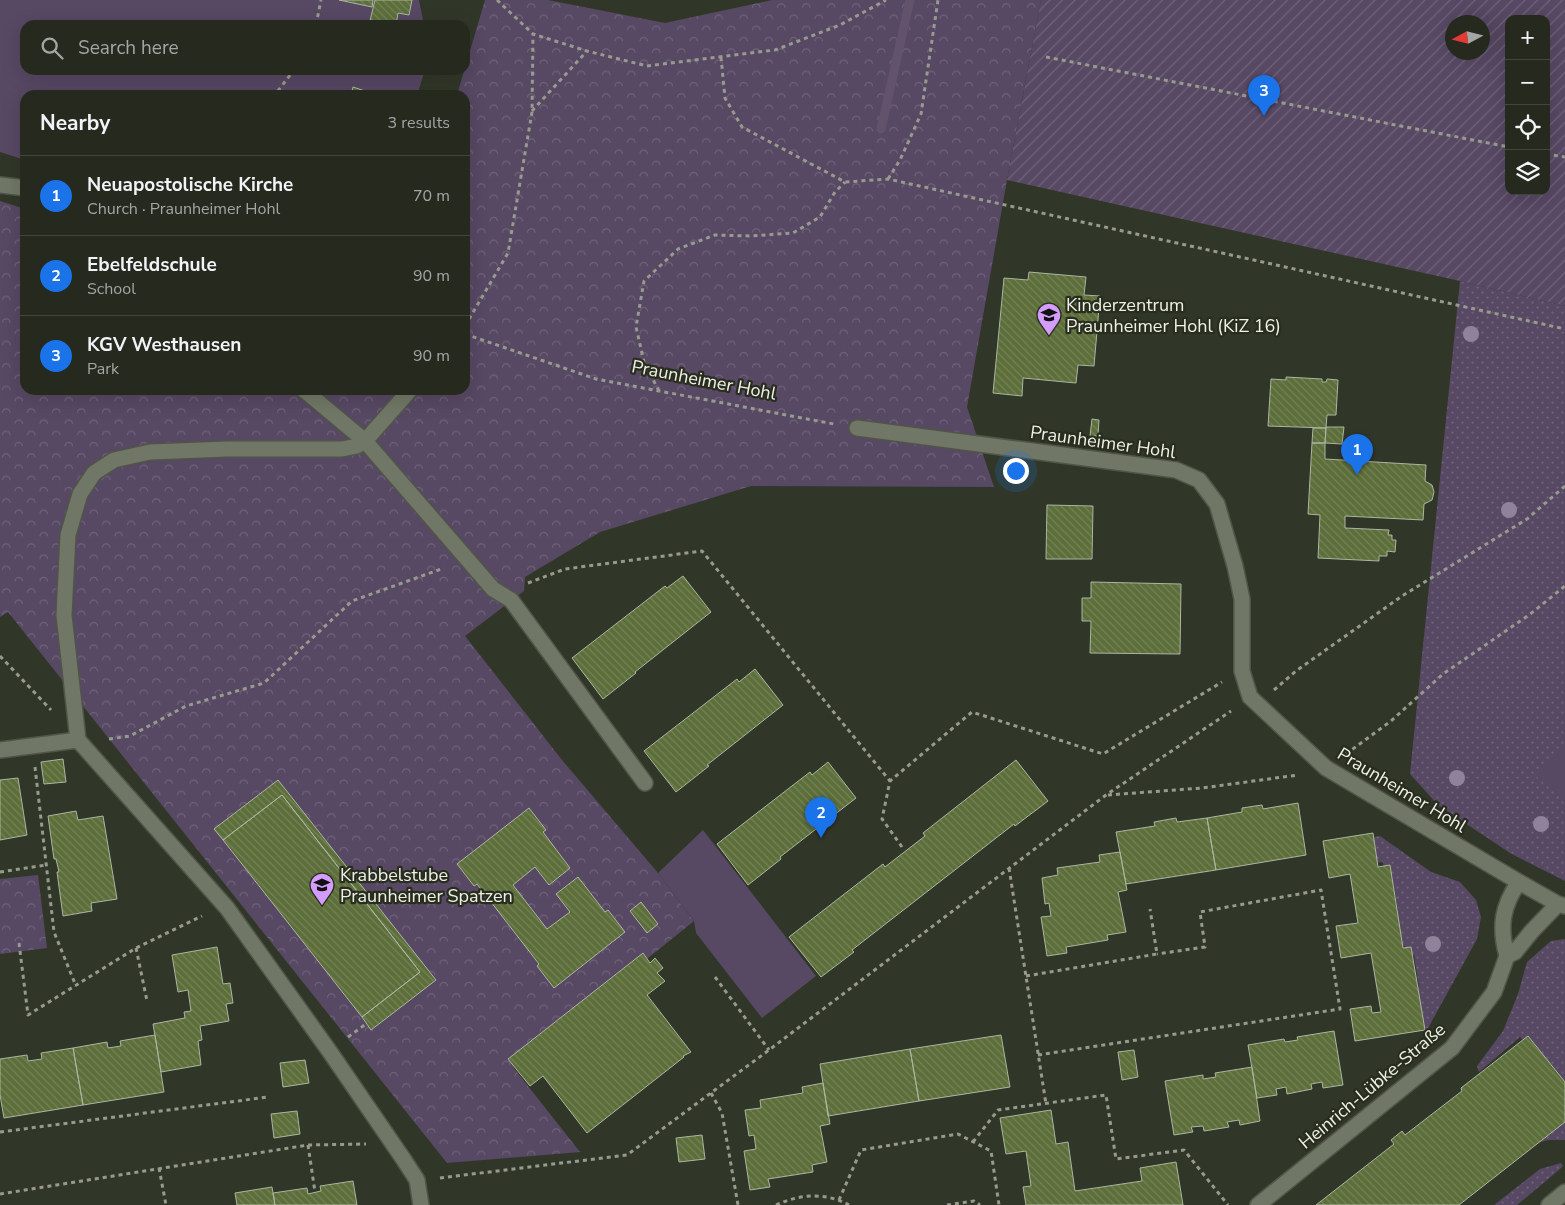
<!DOCTYPE html>
<meta charset="utf-8">
<style>
:root{--surface:#25291e;--page:#2d3127;--text:#f1f3f6;--muted:#a3a6a4;--line:#42453c;--accent:#1a73e8}
body{margin:0;font-family:"Nunito Sans",sans-serif;background:var(--page);color:var(--text)}
.controls{position:absolute;right:15px;top:15px;display:grid;overflow:hidden;border-radius:10px;box-shadow:0 5px 20px #0002}
.controls button{width:45px;height:45px;display:grid;place-items:center;padding:0;border:0;border-bottom:1px solid var(--line);background:var(--surface);color:var(--text);font:25px sans-serif}
.compass{position:absolute;left:1445px;top:15px;width:45px;height:45px;border-radius:50%;background:var(--surface);box-shadow:0 5px 20px #0002;rotate:263deg}
.you{position:absolute;left:1015px;top:470px;width:18px;height:18px;margin:-12px;border:4px solid #fff;border-radius:50%;background:#1a73e8;box-shadow:0 0 0 8px #1a73e833}
.badge{display:grid;place-items:center;width:32px;height:32px;border-radius:50%;background:var(--accent);color:#fff;font-size:16px;font-weight:700}
.pin{position:absolute;translate:-50% -41px;filter:drop-shadow(0 1px 2px #0008)}
.pin::after{content:'';position:absolute;top:26px;width:18px;height:15px;background:inherit;clip-path:polygon(0 0,100% 0,50% 100%)}
.list{margin:0;padding:0;list-style:none}
h2{display:flex;justify-content:space-between;align-items:center;height:65px;margin:0;padding:0 20px;font-size:21px}
h2 small{font-size:16px;font-weight:400;color:var(--muted)}
.list li{display:grid;grid-template-columns:32px 1fr auto;gap:15px;align-items:center;box-sizing:border-box;height:80px;padding:0 20px;border-top:1px solid var(--line)}
.list b{display:block;font-size:19px;white-space:nowrap}
.list p{margin:0;font-size:16px;white-space:nowrap;color:var(--muted)}
.list em{font-size:16px;font-style:normal;color:var(--muted)}
.icon{flex:none;width:28px;height:28px;fill:none;stroke:currentColor;stroke-width:2;stroke-linecap:round;stroke-linejoin:round}
.map{position:relative;flex:none;width:1565px;height:1205px;overflow:hidden}
.search{position:absolute;background:var(--surface);box-shadow:0 5px 20px #0002;left:20px;top:20px;width:450px;height:55px;display:flex;align-items:center;gap:12px;box-sizing:border-box;padding:0 18px;border-radius:15px;color:var(--muted);font-size:19px}
.panel{position:absolute;background:var(--surface);box-shadow:0 5px 20px #0002;left:20px;top:90px;width:450px;height:305px;border-radius:15px}
.map>svg:first-child{display:block}
.grass{fill:url(#grass-dots)}
.forest{fill:url(#forest-crowns)}
.garden{fill:url(#garden-furrows);fill-rule:evenodd}
.pitch{fill:#574863}
.lines{fill:none;stroke-linecap:round;stroke-linejoin:round}
.stream{stroke:#63526c;stroke-width:9}
.building{fill:url(#building-back-hatch);stroke:#adb5a2}
.lane-casing{stroke:#505548;stroke-width:18}
.street-casing{stroke:#505548;stroke-width:18}
.secondary-casing{stroke:#505548;stroke-width:18}
.path{stroke:#979b8f;stroke-width:3;stroke-dasharray:4 4;stroke-linecap:butt}
.lane{stroke:#707766;stroke-width:15}
.street{stroke:#707766;stroke-width:15}
.secondary{stroke:#707766;stroke-width:15}
.tree{fill:#91829b}
.labels{text-anchor:middle;dominant-baseline:central;stroke-width:4.5;stroke-linejoin:round;paint-order:stroke}
.poi-label{font-size:18px;fill:#edf0e7;stroke:#282d1e;text-anchor:start}
.street-label{font-size:18px;fill:#edf0e7;stroke:#282d1e}
</style>
<div class="map">
<svg width="1565" height="1205" viewBox="0 0 1565 1205">
<defs>
<pattern id="grass-dots" width="8" height="8" patternUnits="userSpaceOnUse" patternTransform="scale(1.25)"><rect width="8" height="8" fill="#574863"/><path d="M2 2h.1M6 6h.1" fill="none" stroke="#6f6379" stroke-width="1.8" stroke-linecap="round"/></pattern>
<pattern id="forest-crowns" width="20" height="18" patternUnits="userSpaceOnUse" patternTransform="scale(1.25)"><rect width="20" height="18" fill="#574863"/><path d="M2 6a3 3 0 1 1 6 0M12 15a3 3 0 1 1 6 0" fill="none" stroke="#6f6379"/></pattern>
<pattern id="garden-furrows" width="10" height="10" patternUnits="userSpaceOnUse" patternTransform="scale(1.25)"><rect width="10" height="10" fill="#574863"/><path d="M-1 1l2-2M0 10L10 0M9 11l2-2" fill="none" stroke="#6f6379"/></pattern>
<pattern id="building-back-hatch" width="6" height="6" patternUnits="userSpaceOnUse" patternTransform="scale(1.25)"><rect width="6" height="6" fill="#5c6e3a"/><path d="M-1 5l2 2M0 0l6 6M5-1l2 2" fill="none" stroke="#748356"/></pattern>
</defs>
<rect width="100%" height="100%" fill="#313728"/>
<path class="grass" d="M1460 281 1565 306V881L1510 853 1438 805 1410 774Z
M1380 836 1431 872 1460 882 1476 900 1481 917 1477 939 1427 1030 1418 1024 1412 988 1419 987 1414 955 1407 956 1405 946 1391 948 1385 912 1398 910 1392 877 1385 878 1383 862 1372 863 1367 838Z
M1565 939V1094L1520 1037 1479 1072 1477 1066 1503 1031 1518 994 1527 962 1551 941Z
M1565 1111V1140H1549L1536 1143Z
M1561 1163 1563 1166 1560 1169 1517 1205H1494L1540 1169Z"/>
<path class="forest" d="M485 0H548L665 23 772 0H1041L1007 180 967 407 994 487 751 486 600 532 525 577 524 591 465 636 562 760 658 873 694 921 513 1067 580 1152 447 1163 8 612 0 617V201L25 209V390H465V95H457Z
M38 875 47 948 0 954V879Z"/>
<path class="garden" d="M1041 0H1565V306L1460 281 1007 180ZM1509 19H1546V191H1509ZM1452 22H1482V52H1452Z"/>
<path class="pitch" d="M0 0H419L424 25H25V70H425L417 95H25V160L0 152Z
M1565 746V801L1537 777Z
M703 830 816 976 762 1018 696 933 694 921 658 873Z"/>
<g class="lines">
<path class="stream" d="M881 129 910 0"/>
</g>
<path class="building" d="M339 0H373L372 7Z
M375 0H412L409 15 398 13 396 25H369Z
M353 87 377 95H351Z
M1029 272 1086 277 1084 295 1100 296 1094 366 1078 365 1076 383 1023 378 1022 396 993 393 1004 278 1028 280Z
M1286 377 1322 379V382H1326L1327 379 1338 380 1336 415H1327L1326 428 1268 426 1271 379 1286 380Z
M1092 419 1099 420 1098 436H1090Z
M1326 427H1344L1342 444 1325 443Z
M1313 428H1326L1325 443H1312Z
M1312 443H1325V459L1426 465 1425 481 1432 485 1434 492 1432 500 1424 504 1423 520 1345 516V528L1389 530 1388 535H1392V540H1396L1395 552 1387 551V556H1379V561L1318 558 1320 515 1308 514Z
M1047 505 1093 506 1092 559H1046Z
M683 576 711 612 635 672 636 673 603 699 572 658 665 586 667 588Z
M1091 582 1181 584 1180 654 1090 653 1091 621H1082V598H1091Z
M755 669 783 705 707 765 709 766 676 792 644 751 737 679 739 682Z
M63 759 66 782 44 784 41 762Z
M1016 760 1048 801 1015 826 1014 824 852 950 854 952 821 977 789 937 883 864 885 867 925 836 923 833Z
M828 762 856 798 780 857 781 859 748 885 717 844 810 772 812 775Z
M18 778 27 835 0 840V780Z
M278 780 436 980 371 1030 362 1017 420 972 282 795 223 840 214 829Z
M282 795 420 972 362 1017 223 840Z
M1298 803 1306 855 1216 870 1207 818 1242 812V808L1262 805 1263 809Z
M529 808 546 830 543 832 570 868 549 885 535 867 513 885 547 929 570 912 556 894 578 877 605 912 608 910 625 932 554 988 537 966 539 964 477 884 474 886 457 864Z
M76 811 78 820 103 816 117 899 91 903 92 911 63 916 57 872H59L56 859H54L48 816Z
M1176 818 1177 822 1207 818 1216 870 1126 884 1116 832 1155 826 1154 822Z
M1373 833 1378 867 1390 865 1403 948 1411 947 1425 1030 1355 1041 1350 1009 1371 1006 1372 1013 1381 1012 1371 953 1341 958 1336 926 1358 923 1350 874 1329 878 1323 841Z
M1120 852 1127 890 1118 892 1126 932 1107 935 1108 940 1066 947 1067 953 1047 956 1041 917 1051 916 1049 903 1045 904 1042 878 1058 875 1057 868 1100 862 1099 855Z
M641 902 658 924 647 933 630 911Z
M217 947 223 984 230 983 233 1003 226 1004 229 1021 200 1026 202 1040 198 1041 201 1065 161 1072 153 1024 185 1018 184 1012 191 1011 188 990 178 992 172 955Z
M643 953 650 963 655 958 663 968 657 973 665 981 647 995 691 1052 683 1056 684 1057 587 1133 543 1076 530 1086 508 1059Z
M1334 1031 1343 1085 1323 1088 1322 1082 1311 1084 1312 1089 1287 1094 1286 1087 1276 1089 1277 1095 1257 1098 1248 1045 1284 1039 1285 1042 1298 1040 1297 1037Z
M155 1035 164 1092 83 1105 73 1048 107 1042 108 1048 121 1046 120 1041Z
M1001 1035 1010 1087 919 1101 910 1049Z
M1528 1036 1565 1082V1122L1459 1205H1316L1394 1144 1391 1140 1402 1131 1405 1135 1462 1091 1461 1088Z
M73 1048 83 1105 4 1118 0 1095V1059L27 1055 28 1061 42 1059 41 1053Z
M910 1049 919 1101 828 1116 820 1064Z
M1134 1050 1138 1077 1122 1080 1118 1052Z
M305 1060 309 1083 283 1087 280 1063Z
M1252 1067 1260 1121 1240 1125 1239 1120 1227 1122 1229 1127 1204 1131 1203 1126 1191 1127 1193 1132 1174 1135 1165 1081 1203 1075V1079L1216 1077 1215 1073Z
M823 1083 830 1124 820 1126 827 1162 812 1165 813 1172 768 1179 770 1187 750 1190 744 1151 756 1149 754 1135 749 1136 745 1110 761 1108 760 1100 803 1093 802 1087Z
M1051 1110 1056 1144 1068 1142 1075 1191 1142 1181 1140 1168 1176 1162 1183 1205H1026L1023 1187 1031 1186 1026 1151 1006 1154 1000 1118Z
M297 1111 300 1134 274 1138 271 1114Z
M702 1135 705 1159 679 1162 676 1138Z
M353 1181 357 1205H275L273 1193 307 1188 308 1194 321 1191 320 1186Z
M272 1187 275 1205H237L235 1193Z"/>
<g class="lines">
<defs>
<path id="lane" d="M304 390 365 441 493 589 511 600 645 783
M0 750 78 740 64 615 68 535 80 494 94 473 114 460 150 452 227 449H342L357 446 365 441 410 390"/>
<path id="street" d="M0 185 25 188
M857 428 1176 470 1199 480 1217 504 1235 566 1242 599V671L1250 697 1326 768 1519 882 1558 904 1565 906
M78 740 227 908 330 1052 404 1160 417 1180 421 1205
M1519 882C1502 906 1499 927 1507 956L1515 952 1532 931 1558 904
M1258 1205 1452 1048 1494 992 1507 956"/>
<path id="secondary" d="M1549 1205 1565 1192"/>
</defs>
<use href="#lane" class="lane-casing"/>
<use href="#street" class="street-casing"/>
<use href="#secondary" class="secondary-casing"/>
<path class="path" d="M497 0 533 34 587 51 647 66 775 50 840 25 886 0
M316 25 321 0
M721 57 725 98 742 127 845 182 888 179 1565 329
M1046 57 1509 147
M271 95 277 92 294 70
M532 111 587 51
M1546 154 1565 157
M888 179 900 160 921 114 938 0
M465 326 508 253 532 112 533 34
M465 334 596 379 834 424
M659 391 644 362 636 327 644 281 678 249 715 235 750 236 793 233 820 217 835 192 845 182
M528 583 565 569 702 551 890 781
M0 656 51 710
M1274 690 1296 671 1402 596 1527 519 1565 486
M109 739 130 736 186 706 264 683 352 601 444 568
M1346 754 1391 721 1443 674 1529 615 1565 586
M35 767 54 932 76 986
M1108 795 1202 788 1298 775
M902 847 882 819 890 781 972 712 1103 754 1222 682
M1009 868 1046 1104
M0 872 46 865
M19 943 28 1015 136 948 202 916
M136 948 147 1001
M1026 976 1157 954 1150 909
M715 977 769 1050
M348 1037 366 1024
M1038 1055 1340 1009 1321 890 1200 912 1205 947 1157 954
M711 1093 722 1113 738 1205
M0 1132 268 1097
M973 1142 998 1110 1106 1095 1116 1159 1184 1150 1228 1205
M308 1145 315 1192
M159 1168 166 1205
M440 1178 627 1155 769 1050 1106 795 1231 711
M0 1194 308 1145 366 1144
M839 1200 861 1150 958 1134 991 1151 999 1205
M776 1205C800 1194 825 1192 849 1205
M947 1205 974 1201 980 1205"/>
<use href="#lane" class="lane"/>
<use href="#street" class="street"/>
<use href="#secondary" class="secondary"/>
</g>
<g class="tree">
<circle cx="1471" cy="334" r="8"/>
<circle cx="1509" cy="510" r="8"/>
<circle cx="1457" cy="778" r="8"/>
<circle cx="1541" cy="824" r="8"/>
<circle cx="1433" cy="944" r="8"/>
</g>
<defs>
<symbol id="school-pin" viewBox="-11 -11 22 30"><path d="M0 17L-7.5 6A9.5 9.5 0 1 1 7.5 6Z" fill="#d49cfc" stroke="#282d1e"/><path d="M0-5L7-2L0 1L-7-2ZM-4 1L0 2.5L4 1V4Q0 6-4 4Z" fill="#111"/></symbol>
</defs>
<g fill-rule="evenodd">
<use href="#school-pin" x="1035" y="301" width="28" height="38"/>
<use href="#school-pin" x="308" y="871" width="28" height="38"/>
</g>
<g class="labels">
<g class="poi-label">
<text x="1066" y="305">Kinderzentrum<tspan x="1066" dy="21">Praunheimer Hohl (KiZ 16)</tspan></text>
<text x="340" y="875">Krabbelstube<tspan x="340" dy="21">Praunheimer Spatzen</tspan></text>
</g>
<g class="street-label">
<text transform="translate(704 380) rotate(11)">Praunheimer Hohl</text>
<text transform="translate(1103 442) rotate(8)">Praunheimer Hohl</text>
<text transform="translate(1402 790) rotate(31)">Praunheimer Hohl</text>
<text transform="translate(1372 1086) rotate(-40)">Heinrich-Lübke-Straße</text>
</g>
</g>
</svg>
<div class="controls">
<button>+</button>
<button>−</button>
<button><svg class="icon" aria-label="locate" viewBox="0 0 24 24"><circle cx="12" cy="12" r="6"/><path d="M12 2v4M12 18v4M2 12h4M18 12h4"/></svg></button>
<button><svg class="icon" aria-label="layers" viewBox="0 0 24 24"><path d="M12 4l9 5-9 5-9-5zM3 14l9 5 9-5"/></svg></button>
</div>
<svg class="compass" viewBox="-18 -18 36 36"><path d="M0-13l5 13h-10z" fill="#e53935"/><path d="M0 13l5-13h-10z" fill="#a3a6a4"/></svg>
<div class="you"></div>
<div class="pin badge" style="left:1357px;top:475px">1</div>
<div class="pin badge" style="left:821px;top:838px">2</div>
<div class="pin badge" style="left:1264px;top:116px">3</div>
<div class="search"><svg class="icon" aria-label="search" viewBox="0 0 24 24"><circle cx="10" cy="10" r="6"/><path d="M15 15l6 6"/></svg>Search here</div>
<section class="panel">
<h2>Nearby<small>3 results</small></h2>
<ul class="list">
<li><span class="badge">1</span><div><b>Neuapostolische Kirche</b><p>Church · Praunheimer Hohl</p></div><em>70 m</em></li>
<li><span class="badge">2</span><div><b>Ebelfeldschule</b><p>School</p></div><em>90 m</em></li>
<li><span class="badge">3</span><div><b>KGV Westhausen</b><p>Park</p></div><em>90 m</em></li>
</ul>
</section>
</div>
